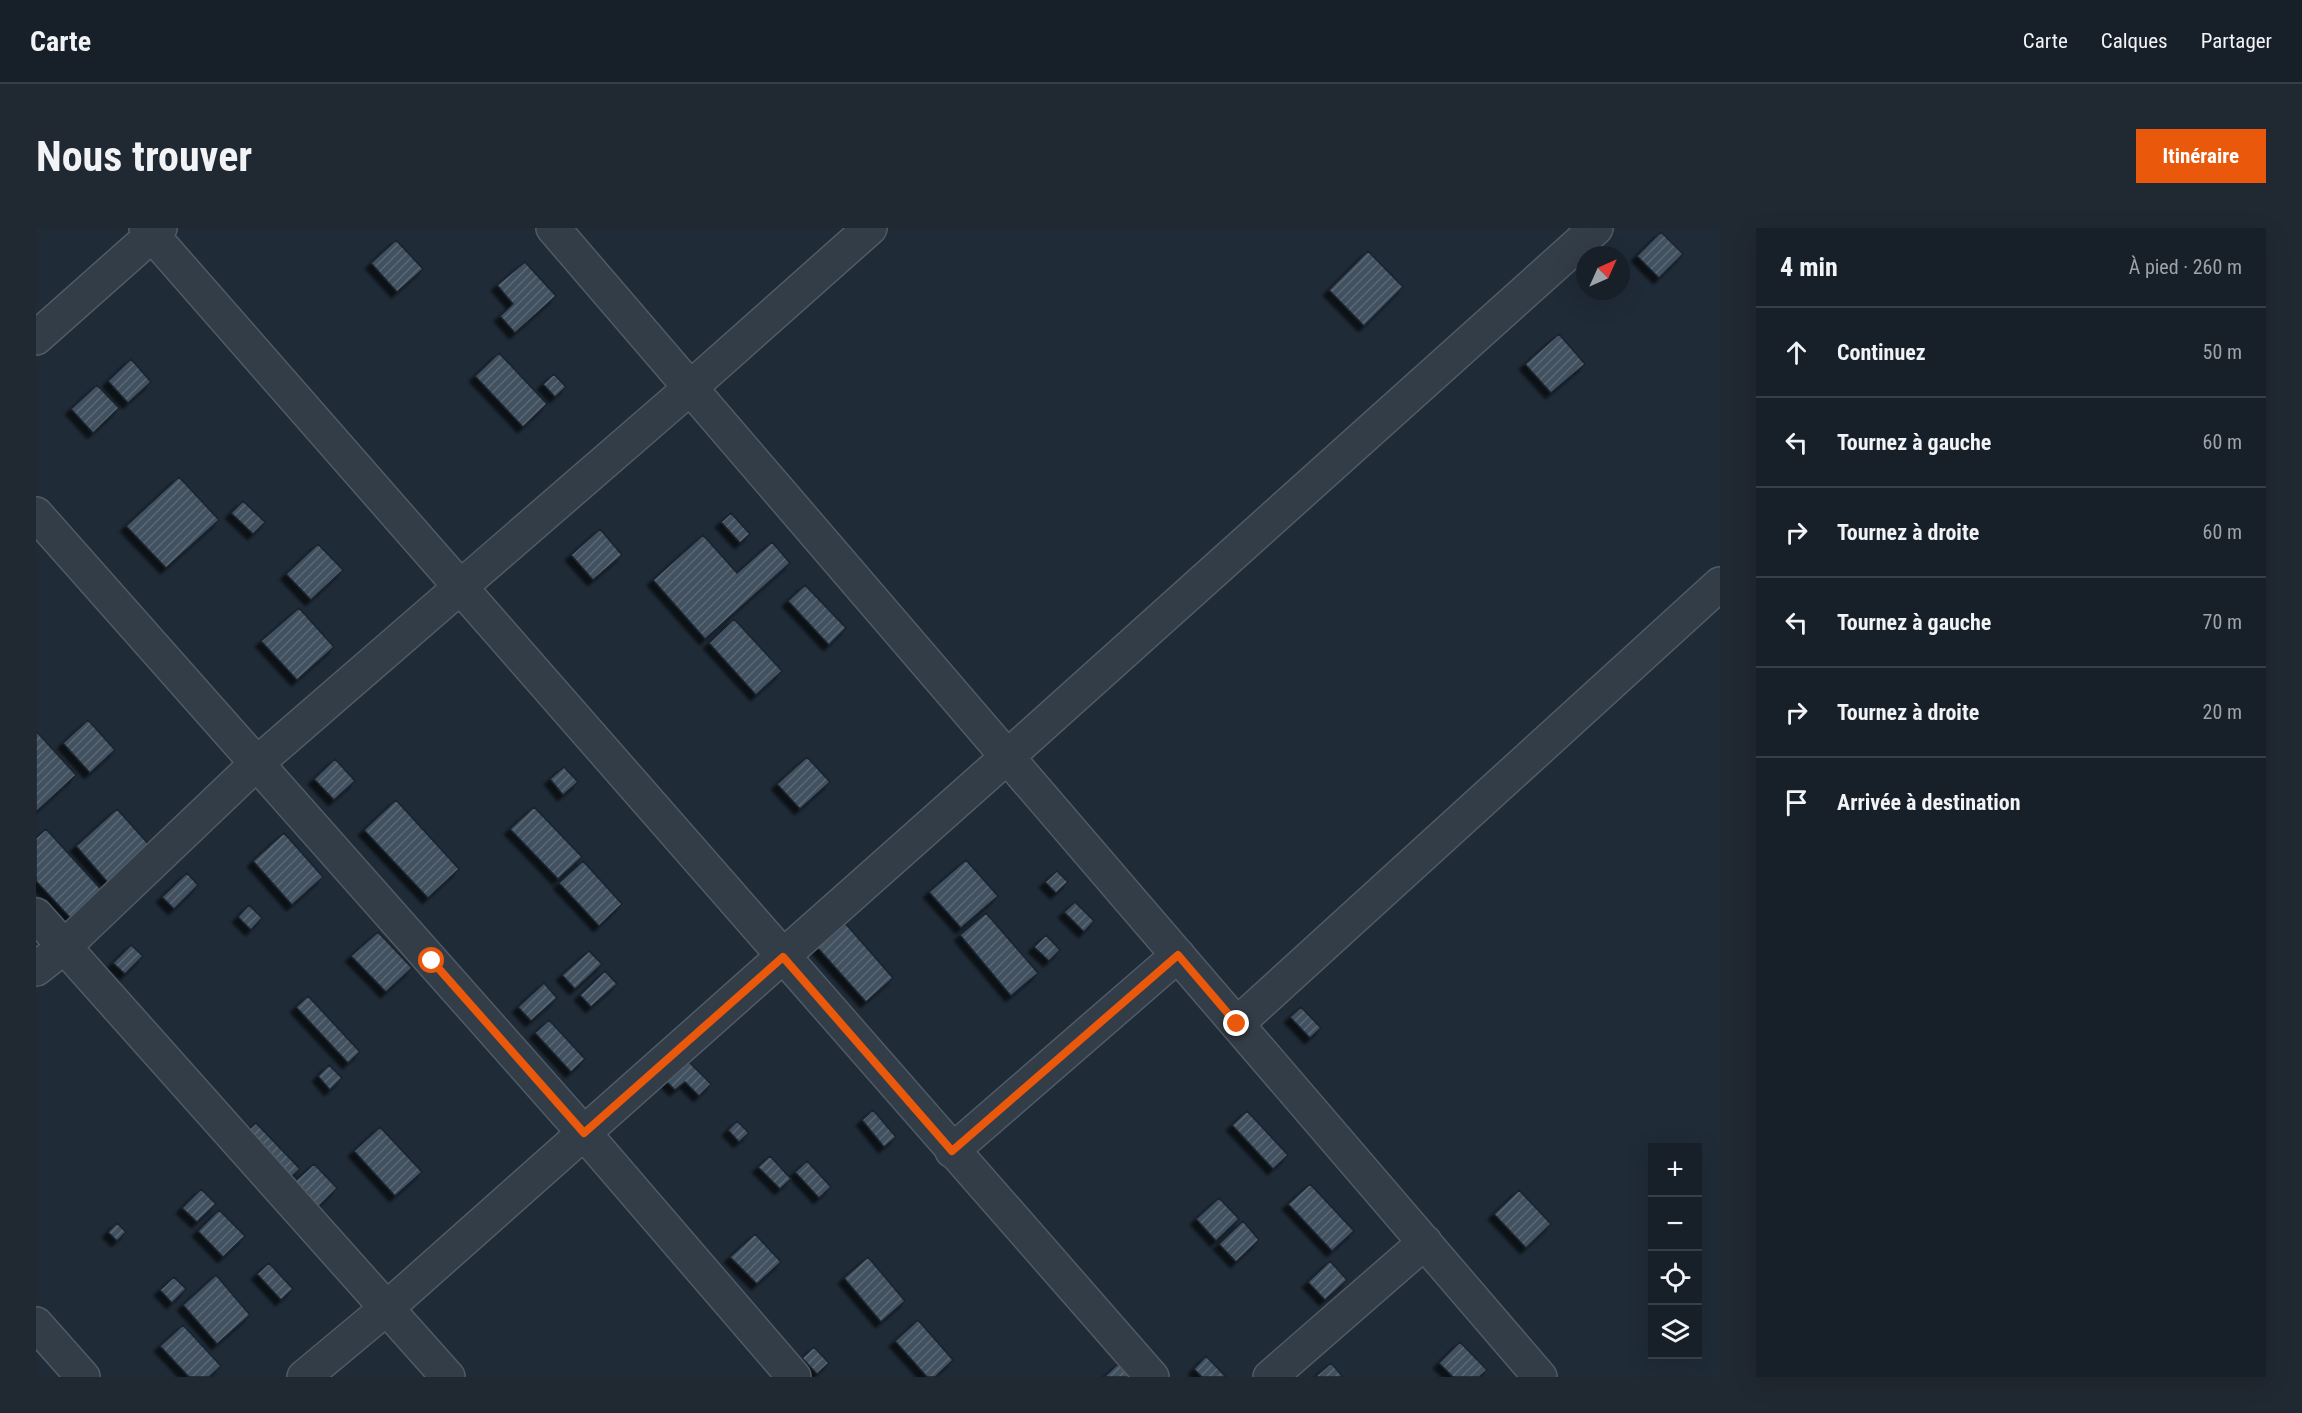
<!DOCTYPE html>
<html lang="fr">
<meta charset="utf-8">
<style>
:root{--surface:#172029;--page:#202831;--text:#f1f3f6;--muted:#9ea3a8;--line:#363e46;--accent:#ea580c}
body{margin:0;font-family:"Roboto Condensed",sans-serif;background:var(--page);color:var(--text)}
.controls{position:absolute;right:18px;bottom:18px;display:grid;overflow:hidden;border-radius:0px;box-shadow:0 6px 24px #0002}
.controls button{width:54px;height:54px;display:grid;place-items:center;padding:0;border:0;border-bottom:2px solid var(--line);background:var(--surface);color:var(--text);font:30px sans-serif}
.compass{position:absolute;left:1540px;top:18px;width:54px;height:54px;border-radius:50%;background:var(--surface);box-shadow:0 6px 24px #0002;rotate:45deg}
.stop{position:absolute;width:18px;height:18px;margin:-14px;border:4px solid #ea580c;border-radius:50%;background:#fff}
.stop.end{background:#ea580c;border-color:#fff;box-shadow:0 2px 6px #0008}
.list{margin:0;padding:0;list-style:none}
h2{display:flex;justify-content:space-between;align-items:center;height:78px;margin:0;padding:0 24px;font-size:26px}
h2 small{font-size:20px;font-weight:400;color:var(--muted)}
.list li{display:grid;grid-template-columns:39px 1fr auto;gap:18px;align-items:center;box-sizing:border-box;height:90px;padding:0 24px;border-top:2px solid var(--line)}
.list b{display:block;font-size:22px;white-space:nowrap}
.list em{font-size:20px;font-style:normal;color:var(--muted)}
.icon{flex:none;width:33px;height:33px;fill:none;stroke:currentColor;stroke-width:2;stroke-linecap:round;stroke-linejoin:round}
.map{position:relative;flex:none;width:1684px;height:1149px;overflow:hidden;border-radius:0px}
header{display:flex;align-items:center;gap:36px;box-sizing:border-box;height:84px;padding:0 30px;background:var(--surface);border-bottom:2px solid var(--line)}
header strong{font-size:28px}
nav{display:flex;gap:33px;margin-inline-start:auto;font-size:21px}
.intro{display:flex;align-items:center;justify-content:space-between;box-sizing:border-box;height:144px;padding:0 36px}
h1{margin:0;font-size:42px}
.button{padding:15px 27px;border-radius:0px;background:var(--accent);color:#fff;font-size:21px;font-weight:700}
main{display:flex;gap:36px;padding:0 36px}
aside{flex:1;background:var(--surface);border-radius:0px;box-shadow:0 6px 24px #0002}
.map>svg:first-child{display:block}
.building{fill:url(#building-hatch);stroke:#1a242e;stroke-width:1.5;filter:url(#shadow)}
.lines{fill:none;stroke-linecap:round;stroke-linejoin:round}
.minor-casing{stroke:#505b66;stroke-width:36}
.minor{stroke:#333d48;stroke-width:33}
.route{stroke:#ea580c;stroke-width:8}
</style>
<header>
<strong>Carte</strong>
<nav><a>Carte</a><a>Calques</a><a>Partager</a></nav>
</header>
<div class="intro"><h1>Nous trouver</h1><a class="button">Itinéraire</a></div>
<main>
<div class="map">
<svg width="1684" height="1149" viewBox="0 0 1684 1149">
<defs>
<pattern id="building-hatch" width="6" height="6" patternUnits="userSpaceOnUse" patternTransform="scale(1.5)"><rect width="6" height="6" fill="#42515f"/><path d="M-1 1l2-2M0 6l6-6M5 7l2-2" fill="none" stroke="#5b6874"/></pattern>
<filter id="shadow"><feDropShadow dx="-5.5" dy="5.5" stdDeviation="1.5" flood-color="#0009"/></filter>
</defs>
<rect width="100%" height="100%" fill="#1f2b37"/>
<path class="building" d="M1625 4 1647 26 1623 50 1601 28Z
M360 12 387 41 361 64 335 35Z
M1332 23 1367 59 1328 98 1293 62Z
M489 34 520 68 479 105 464 88 477 76 461 57Z
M1523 106 1549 136 1515 165 1489 136Z
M463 125 511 176 487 199 439 148Z
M95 131 115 154 92 175 72 153Z
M518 146 530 159 519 169 507 156Z
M61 157 83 180 57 205 35 181Z
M143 249 183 292 130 340 90 298Z
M207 273 229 294 217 306 195 285Z
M695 285 714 306 704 315 685 294Z
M564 301 586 327 557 352 535 327Z
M667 307 701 345 736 314 754 335 669 411 617 352Z
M282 316 307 342 275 372 250 346Z
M769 357 810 400 793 417 752 373Z
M263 380 298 419 261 452 225 413Z
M698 391 746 443 720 467 673 415Z
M52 492 79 522 54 545 27 515Z
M0 503 40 547 0 584Z
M771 529 794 554 764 581 741 556Z
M299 531 319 553 298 572 278 551Z
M528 539 542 554 527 567 514 551Z
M360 572 423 641 392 670 328 602Z
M498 579 546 629 522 651 474 601Z
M81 581 116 620 74 657 40 618Z
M10 601 71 668 41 697 0 653V610Z
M248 605 287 649 256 677 217 633Z
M930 632 962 668 925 700 893 664Z
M547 633 586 676 563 698 523 655Z
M1021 643 1032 654 1020 665 1009 654Z
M151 645 162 657 138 681 126 669Z
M1039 674 1058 693 1048 704 1028 684Z
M213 677 226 690 215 702 202 689Z
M950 685 1002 745 975 768 924 707Z
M809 695 857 750 830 774 781 719Z
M342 704 376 740 350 764 315 728Z
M1010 707 1024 722 1013 733 998 719Z
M95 717 107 728 89 746 77 735Z
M553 723 566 736 539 761 526 747Z
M569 743 581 756 555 779 544 767Z
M508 755 521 770 495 793 482 779Z
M272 768 324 824 312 835 260 779Z
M1265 779 1285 800 1274 810 1254 789Z
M513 792 549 831 535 844 499 805Z
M650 831 675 856 663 868 649 854 639 862 629 852Z
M293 837 306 850 294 862 282 848Z
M837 882 860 909 848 919 826 892Z
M1211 883 1252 927 1237 941 1196 897Z
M701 893 713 905 703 914 692 902Z
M220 895 264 941 252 952 208 906Z
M344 899 386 944 359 968 318 923Z
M734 928 755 951 744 961 722 939Z
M771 933 795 959 783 970 759 944Z
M278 936 301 960 279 982 255 957Z
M1274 956 1318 1003 1296 1023 1252 976Z
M165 961 180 976 161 994 146 980Z
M1483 962 1515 996 1490 1020 1458 986Z
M1183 970 1203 991 1180 1013 1160 991Z
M183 982 209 1008 187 1029 162 1003Z
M1207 993 1223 1012 1200 1034 1183 1016Z
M81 995 90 1004 81 1013 72 1004Z
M719 1006 745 1034 721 1056 694 1029Z
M832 1029 869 1073 845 1094 808 1050Z
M1294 1033 1311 1052 1289 1072 1272 1054Z
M233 1035 257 1061 245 1072 221 1046Z
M180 1047 214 1087 181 1116 147 1077Z
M138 1049 150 1061 136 1075 124 1062Z
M882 1092 917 1132 899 1149H891L859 1113Z
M147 1097 185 1138 173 1149H153L124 1118Z
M1424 1114 1451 1142 1443 1149H1417L1403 1135Z
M778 1119 793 1135 781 1146 766 1130Z
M1170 1128 1190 1149H1166L1158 1141Z
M1295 1135 1307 1149H1279Z
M1082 1136 1094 1149H1068Z"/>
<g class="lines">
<defs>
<path id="minor" d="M110 0 1116 1149
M517 0 1504 1149
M0 110 124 0
M0 286 548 905 758 1149
M0 687 412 1149
M0 741 28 719 220 536 654 160 834 0
M1201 796 1684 356
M916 923 1142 727
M0 1096 47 1149
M268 1149 352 1079 971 529 1560 0
M1234 1149 1389 1014"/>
</defs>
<use href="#minor" class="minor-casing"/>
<use href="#minor" class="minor"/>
</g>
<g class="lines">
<path class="route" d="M396 733 548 905 747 729 916 923 1142 727 1201 796"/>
</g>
</svg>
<div class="controls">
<button>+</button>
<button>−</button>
<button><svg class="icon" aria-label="locate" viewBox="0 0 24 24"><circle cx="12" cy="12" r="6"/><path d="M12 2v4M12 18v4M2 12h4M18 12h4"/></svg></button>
<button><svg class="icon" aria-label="layers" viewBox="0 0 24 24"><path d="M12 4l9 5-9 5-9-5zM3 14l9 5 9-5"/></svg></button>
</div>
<svg class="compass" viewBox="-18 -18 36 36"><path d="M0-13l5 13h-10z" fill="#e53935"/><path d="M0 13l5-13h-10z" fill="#9ea3a8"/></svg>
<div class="stop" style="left:396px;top:733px"></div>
<div class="stop end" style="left:1201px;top:796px"></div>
</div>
<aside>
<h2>4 min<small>À pied · 260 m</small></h2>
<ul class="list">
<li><svg class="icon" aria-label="ahead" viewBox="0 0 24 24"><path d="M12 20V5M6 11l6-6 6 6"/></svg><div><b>Continuez</b></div><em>50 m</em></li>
<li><svg class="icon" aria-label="left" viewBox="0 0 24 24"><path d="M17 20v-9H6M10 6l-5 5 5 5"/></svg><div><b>Tournez à gauche</b></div><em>60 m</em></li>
<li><svg class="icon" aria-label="right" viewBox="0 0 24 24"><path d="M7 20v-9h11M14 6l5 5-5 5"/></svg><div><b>Tournez à droite</b></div><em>60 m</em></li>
<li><svg class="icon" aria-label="left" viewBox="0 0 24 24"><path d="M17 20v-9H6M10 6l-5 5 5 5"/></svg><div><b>Tournez à gauche</b></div><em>70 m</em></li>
<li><svg class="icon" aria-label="right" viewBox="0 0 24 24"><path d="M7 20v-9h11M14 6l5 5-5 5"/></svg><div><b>Tournez à droite</b></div><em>20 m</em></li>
<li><svg class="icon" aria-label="arrive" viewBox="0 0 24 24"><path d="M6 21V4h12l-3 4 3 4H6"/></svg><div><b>Arrivée à destination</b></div></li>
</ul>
</aside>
</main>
